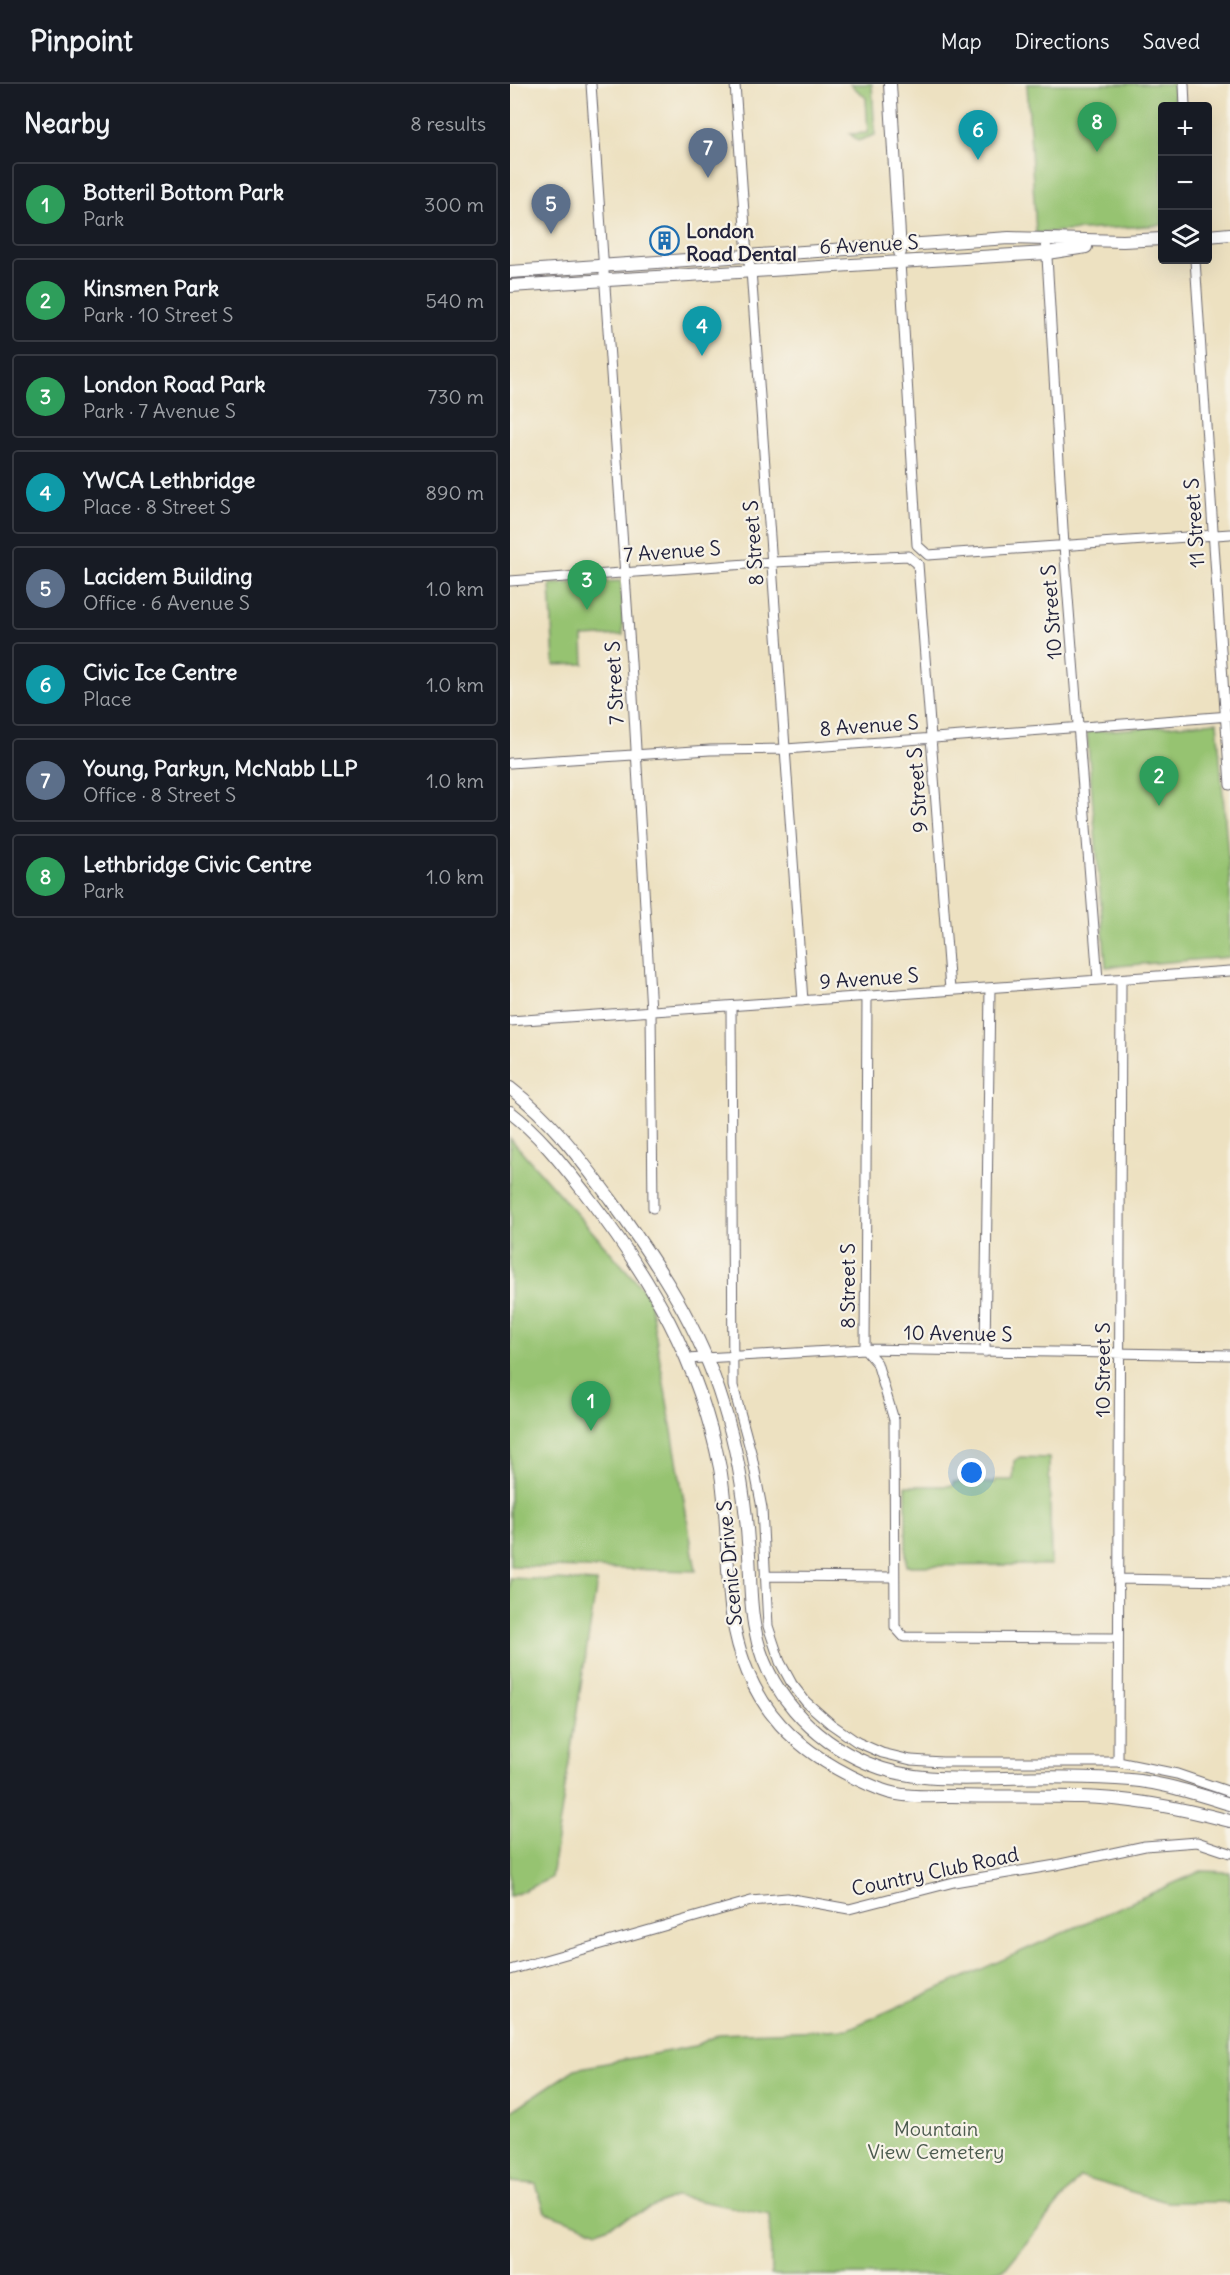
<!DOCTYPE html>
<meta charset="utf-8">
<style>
:root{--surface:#171b24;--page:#20242c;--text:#f1f3f6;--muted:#9ea1a6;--line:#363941;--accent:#1f6fb2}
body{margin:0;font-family:Delius,sans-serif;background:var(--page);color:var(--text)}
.controls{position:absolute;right:18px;top:18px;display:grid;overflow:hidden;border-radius:6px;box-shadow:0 6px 24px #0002}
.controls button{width:54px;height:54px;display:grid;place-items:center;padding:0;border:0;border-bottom:2px solid var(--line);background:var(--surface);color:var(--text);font:30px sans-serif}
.you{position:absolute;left:462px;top:1389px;width:21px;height:21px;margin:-15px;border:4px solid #fff;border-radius:50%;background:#1a73e8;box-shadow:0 0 0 9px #1a73e833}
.badge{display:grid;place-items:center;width:39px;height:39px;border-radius:50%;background:var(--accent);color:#fff;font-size:20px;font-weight:700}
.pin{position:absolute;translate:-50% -50px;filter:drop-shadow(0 2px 3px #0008)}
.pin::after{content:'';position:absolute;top:32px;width:21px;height:18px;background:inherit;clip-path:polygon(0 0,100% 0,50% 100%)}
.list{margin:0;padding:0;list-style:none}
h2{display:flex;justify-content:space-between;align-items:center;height:78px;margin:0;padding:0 24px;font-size:26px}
h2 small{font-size:20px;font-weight:400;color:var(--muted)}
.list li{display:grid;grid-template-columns:39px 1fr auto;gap:18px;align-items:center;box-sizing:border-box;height:84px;margin:0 12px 12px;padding:0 12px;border:2px solid var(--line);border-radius:6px}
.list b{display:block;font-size:22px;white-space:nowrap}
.list p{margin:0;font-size:20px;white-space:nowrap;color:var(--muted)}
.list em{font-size:20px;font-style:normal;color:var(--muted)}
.icon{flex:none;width:33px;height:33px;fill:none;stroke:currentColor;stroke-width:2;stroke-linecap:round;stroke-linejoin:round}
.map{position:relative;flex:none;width:720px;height:2191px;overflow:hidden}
header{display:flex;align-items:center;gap:36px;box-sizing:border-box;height:84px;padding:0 30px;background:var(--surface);border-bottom:2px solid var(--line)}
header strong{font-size:28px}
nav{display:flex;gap:33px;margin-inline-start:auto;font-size:21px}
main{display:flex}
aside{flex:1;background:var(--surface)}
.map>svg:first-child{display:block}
.green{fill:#96c371;stroke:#5c7256;stroke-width:1.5}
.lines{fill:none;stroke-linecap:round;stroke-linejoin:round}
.minor-casing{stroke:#69656a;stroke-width:11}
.major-casing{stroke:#69656a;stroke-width:14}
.minor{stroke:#fff;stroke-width:9}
.major{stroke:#fff;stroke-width:12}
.labels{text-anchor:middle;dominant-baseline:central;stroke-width:4.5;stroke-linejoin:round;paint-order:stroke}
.poi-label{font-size:20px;font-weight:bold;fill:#22223b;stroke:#f7f3e8;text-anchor:start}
.street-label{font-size:20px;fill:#22223b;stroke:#f7f3e8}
.park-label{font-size:20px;fill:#4b5a4e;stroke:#f7f3e8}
</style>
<header>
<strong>Pinpoint</strong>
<nav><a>Map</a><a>Directions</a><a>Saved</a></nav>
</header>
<main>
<aside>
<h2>Nearby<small>8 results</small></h2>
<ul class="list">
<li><span class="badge" style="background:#2e9e5b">1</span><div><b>Botteril Bottom Park</b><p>Park</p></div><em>300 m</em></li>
<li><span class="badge" style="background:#2e9e5b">2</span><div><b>Kinsmen Park</b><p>Park · 10 Street S</p></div><em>540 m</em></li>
<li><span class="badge" style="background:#2e9e5b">3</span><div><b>London Road Park</b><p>Park · 7 Avenue S</p></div><em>730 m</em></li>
<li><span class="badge" style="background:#0f9aa8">4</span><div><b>YWCA Lethbridge</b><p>Place · 8 Street S</p></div><em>890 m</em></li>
<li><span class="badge" style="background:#5c6f8a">5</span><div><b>Lacidem Building</b><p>Office · 6 Avenue S</p></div><em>1.0 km</em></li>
<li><span class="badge" style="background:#0f9aa8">6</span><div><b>Civic Ice Centre</b><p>Place</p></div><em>1.0 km</em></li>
<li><span class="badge" style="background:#5c6f8a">7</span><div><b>Young, Parkyn, McNabb LLP</b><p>Office · 8 Street S</p></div><em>1.0 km</em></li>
<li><span class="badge" style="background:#2e9e5b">8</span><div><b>Lethbridge Civic Centre</b><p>Park</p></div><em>1.0 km</em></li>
</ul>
</aside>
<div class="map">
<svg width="720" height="2191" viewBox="0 0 720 2191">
<rect width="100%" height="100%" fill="#f7f3e8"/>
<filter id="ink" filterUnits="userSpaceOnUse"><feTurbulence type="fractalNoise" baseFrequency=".0167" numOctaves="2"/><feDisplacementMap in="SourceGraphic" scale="12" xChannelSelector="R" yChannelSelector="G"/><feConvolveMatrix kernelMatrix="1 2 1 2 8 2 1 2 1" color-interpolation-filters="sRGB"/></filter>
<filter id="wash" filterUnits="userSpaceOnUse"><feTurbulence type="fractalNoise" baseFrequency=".008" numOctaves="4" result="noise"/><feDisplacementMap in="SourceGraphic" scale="24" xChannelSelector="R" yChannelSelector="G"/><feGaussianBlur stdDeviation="1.35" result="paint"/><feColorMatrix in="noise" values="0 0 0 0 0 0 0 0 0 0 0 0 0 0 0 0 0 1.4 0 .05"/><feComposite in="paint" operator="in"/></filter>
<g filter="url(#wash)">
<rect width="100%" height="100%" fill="#ede1c1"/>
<path class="green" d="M340 0H362L365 51 348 57 340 50 358 49 356 14Z
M517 0H663L665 22H652V141L526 149Z
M111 497 113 551 73 553 74 580 44 581 40 500Z
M707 638 720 796V873L596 883 577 648Z
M0 1054 139 1212 186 1487 0 1482Z
M510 1373 539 1374 541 1481 396 1482V1402H443V1398L485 1399V1396H503L504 1377Z
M0 1494 87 1498 41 1794 0 1813Z
M691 1787 720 1788V2120L714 2118H657L570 2093 494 2186 435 2191H261L260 2131 166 2112 88 2147 35 2128 26 2100 0 2098V2028L65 1985 185 1962 209 1950 338 1945Z"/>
</g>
<g filter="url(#ink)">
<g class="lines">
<defs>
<path id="minor" d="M81 0 121 578 141 927 143 1124
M225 0 237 172 241 186 293 917
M674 0 675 22
M536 156 554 462 588 896
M685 176 720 701
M390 178 407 461 418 471 720 450
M0 497 263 478 398 472 408 480 440 906
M0 679 200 666 276 665 720 632
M357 912 355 1265 367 1279 384 1336 385 1543 394 1553 608 1554
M221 922 223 1302 242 1372 252 1424 258 1542 270 1578 282 1600 296 1618 321 1640 347 1658 372 1669 401 1676 432 1678H608L667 1690 720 1708
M0 937 720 887
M475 1268 480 904
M176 1275 355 1265 720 1271
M255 1492 383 1493
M609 1495 720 1497
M608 1678 611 895
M0 1886 241 1817 277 1814 339 1825 444 1798 546 1781 635 1762 687 1758 720 1769"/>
<path id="major" d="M380 0 390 168
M698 152 720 150
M0 188 499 154 613 157 652 155
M0 202 537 169 576 163
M0 1004C43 1037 69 1073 101 1116 148 1180 190 1244 213 1320 227 1365 235 1412 238 1458 241 1487 239 1517 245 1545 255 1605 302 1656 357 1679 401 1698 448 1695 495 1694 532 1693 569 1693 606 1695 646 1696 683 1709 720 1720
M0 1028C30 1051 52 1080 75 1109 141 1194 189 1277 210 1384 219 1433 215 1482 222 1530 236 1624 287 1672 372 1706 392 1714 421 1712 442 1712 485 1713 528 1712 571 1713 622 1714 671 1724 720 1737"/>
</defs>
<use href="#minor" class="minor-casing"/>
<use href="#major" class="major-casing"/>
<use href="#minor" class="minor"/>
<use href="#major" class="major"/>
</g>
</g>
<defs>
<symbol id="building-ring" viewBox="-11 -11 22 22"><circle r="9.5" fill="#f7f3e8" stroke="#1f6fb2" stroke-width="1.5"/><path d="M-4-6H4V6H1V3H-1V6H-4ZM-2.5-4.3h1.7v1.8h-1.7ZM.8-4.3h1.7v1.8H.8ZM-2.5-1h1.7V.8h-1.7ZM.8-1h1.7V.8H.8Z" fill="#1f6fb2"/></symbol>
</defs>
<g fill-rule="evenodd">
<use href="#building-ring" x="138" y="140" width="33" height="33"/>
</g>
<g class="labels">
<g class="poi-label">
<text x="176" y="146">London<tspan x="176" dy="23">Road Dental</tspan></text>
</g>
<g class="street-label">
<text transform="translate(359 160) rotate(-3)">6 Avenue S</text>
<text transform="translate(684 439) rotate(-94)">11 Street S</text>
<text transform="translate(243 459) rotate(-94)">8 Street S</text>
<text transform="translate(162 467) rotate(-4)">7 Avenue S</text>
<text transform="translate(541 528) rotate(-94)">10 Street S</text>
<text transform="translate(104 599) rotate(-93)">7 Street S</text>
<text transform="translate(359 641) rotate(-4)">8 Avenue S</text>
<text transform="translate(407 706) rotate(-94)">9 Street S</text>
<text transform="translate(359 894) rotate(-4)">9 Avenue S</text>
<text transform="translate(337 1202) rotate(-90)">8 Street S</text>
<text transform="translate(448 1249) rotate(1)">10 Avenue S</text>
<text transform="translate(592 1286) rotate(-90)">10 Street S</text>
<text transform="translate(219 1479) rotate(-95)">Scenic Drive S</text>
<text transform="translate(425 1787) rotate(-12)">Country Club Road</text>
</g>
<g class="park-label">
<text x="426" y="2044">Mountain<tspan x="426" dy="23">View Cemetery</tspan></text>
</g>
</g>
</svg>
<div class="controls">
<button>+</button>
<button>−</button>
<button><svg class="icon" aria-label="layers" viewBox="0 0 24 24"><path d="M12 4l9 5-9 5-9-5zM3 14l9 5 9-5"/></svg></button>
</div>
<div class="you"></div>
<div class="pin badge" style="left:81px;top:1347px;background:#2e9e5b">1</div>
<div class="pin badge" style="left:649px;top:722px;background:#2e9e5b">2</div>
<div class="pin badge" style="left:77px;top:526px;background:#2e9e5b">3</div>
<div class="pin badge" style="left:192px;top:272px;background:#0f9aa8">4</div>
<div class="pin badge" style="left:41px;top:150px;background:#5c6f8a">5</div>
<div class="pin badge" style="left:468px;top:76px;background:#0f9aa8">6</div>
<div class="pin badge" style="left:198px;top:94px;background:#5c6f8a">7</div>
<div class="pin badge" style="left:587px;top:68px;background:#2e9e5b">8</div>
</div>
</main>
